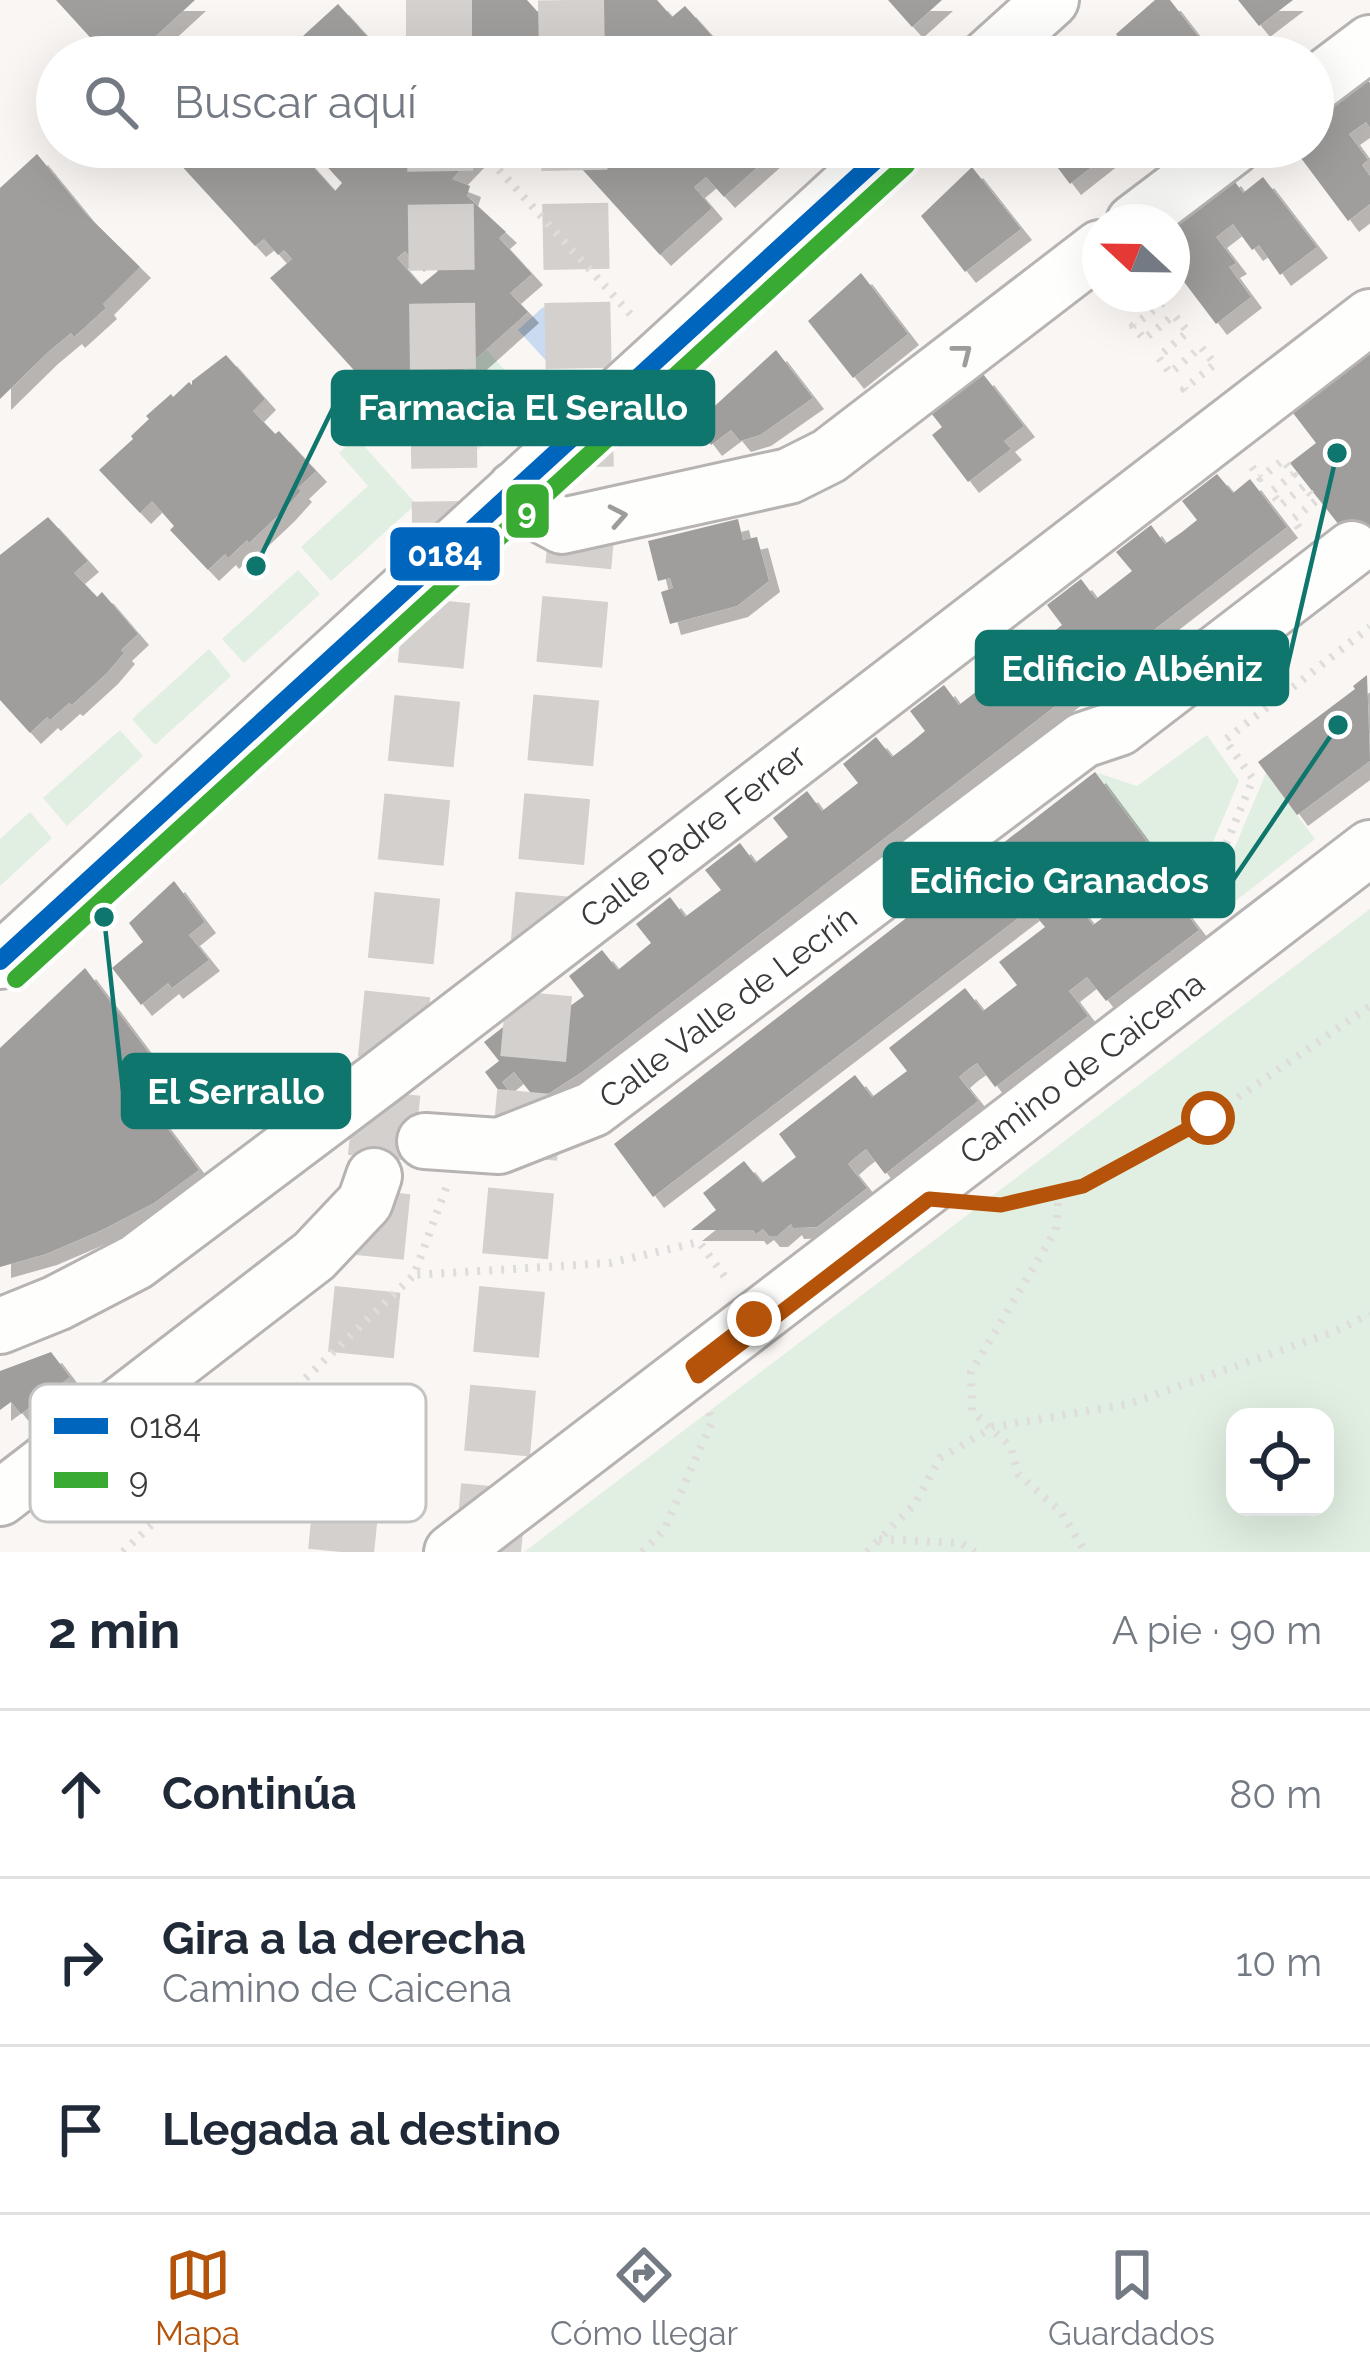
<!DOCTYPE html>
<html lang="es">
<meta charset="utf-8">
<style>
:root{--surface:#fff;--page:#f6f6f7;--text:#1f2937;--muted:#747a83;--line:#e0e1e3;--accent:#b45309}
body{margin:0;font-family:Raleway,sans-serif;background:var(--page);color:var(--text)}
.controls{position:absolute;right:36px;bottom:36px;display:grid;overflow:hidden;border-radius:24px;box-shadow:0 12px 48px #0002}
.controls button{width:108px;height:108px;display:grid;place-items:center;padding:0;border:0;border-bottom:3px solid var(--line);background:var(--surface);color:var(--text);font:60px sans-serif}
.compass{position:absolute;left:1082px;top:204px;width:108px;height:108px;border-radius:50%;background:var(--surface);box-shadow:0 12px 48px #0002;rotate:292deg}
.stop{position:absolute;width:36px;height:36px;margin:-27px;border:9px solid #b45309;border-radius:50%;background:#fff}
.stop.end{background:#b45309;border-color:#fff;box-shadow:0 3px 12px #0008}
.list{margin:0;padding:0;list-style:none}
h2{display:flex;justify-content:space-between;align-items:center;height:156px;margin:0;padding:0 48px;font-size:51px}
h2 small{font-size:39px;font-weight:400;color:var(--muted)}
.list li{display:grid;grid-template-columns:78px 1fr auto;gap:36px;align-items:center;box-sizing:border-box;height:168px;padding:0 48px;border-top:3px solid var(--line)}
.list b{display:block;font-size:45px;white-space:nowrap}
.list p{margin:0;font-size:39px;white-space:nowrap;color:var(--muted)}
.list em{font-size:39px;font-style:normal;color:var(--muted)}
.icon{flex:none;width:66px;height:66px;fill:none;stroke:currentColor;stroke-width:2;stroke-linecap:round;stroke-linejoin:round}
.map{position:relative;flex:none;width:1370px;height:1552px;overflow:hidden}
.search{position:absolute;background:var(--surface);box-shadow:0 12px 48px #0002;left:36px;right:36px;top:36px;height:132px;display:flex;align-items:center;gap:30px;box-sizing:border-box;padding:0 42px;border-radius:66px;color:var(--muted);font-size:45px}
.sheet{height:660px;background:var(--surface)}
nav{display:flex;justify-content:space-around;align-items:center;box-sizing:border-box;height:168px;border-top:3px solid var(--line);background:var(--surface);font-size:33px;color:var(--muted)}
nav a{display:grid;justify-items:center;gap:6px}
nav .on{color:var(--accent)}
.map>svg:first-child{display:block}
.green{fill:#e0efe1;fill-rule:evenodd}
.water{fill:#cadbf1}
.building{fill:#a09e9c;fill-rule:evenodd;filter:url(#shadow)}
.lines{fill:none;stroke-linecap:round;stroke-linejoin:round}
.highway-tunnel{stroke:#d3d0ce;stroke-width:66;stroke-dasharray:66 33;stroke-linecap:butt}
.minor-casing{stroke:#b6b3b2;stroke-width:60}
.path{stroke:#dfdddc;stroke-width:8;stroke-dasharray:3 9;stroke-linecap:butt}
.minor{stroke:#fefefd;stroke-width:54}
.bus-1-casing{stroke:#fff;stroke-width:27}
.bus-2-casing{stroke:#fff;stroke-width:27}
.bus-1{stroke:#0065bd;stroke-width:18}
.bus-2{stroke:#39ab33;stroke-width:18}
.oneway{stroke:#9d9c9a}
.route{stroke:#b45309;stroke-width:15}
.labels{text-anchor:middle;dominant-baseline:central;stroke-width:12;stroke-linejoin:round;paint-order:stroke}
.street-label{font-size:33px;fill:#3c3a38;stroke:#fff}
.key{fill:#fff;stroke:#c4c4c3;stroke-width:3}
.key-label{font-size:33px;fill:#3c3a38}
.leader{fill:none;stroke:#0f766e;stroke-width:4.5}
.callout-dot{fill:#0f766e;stroke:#fff;stroke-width:4.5}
.callout{fill:#0f766e;stroke:#0f766e;stroke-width:4.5}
.callout-label{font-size:36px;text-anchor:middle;font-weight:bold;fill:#fff}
.line-badge{stroke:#fff;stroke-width:4.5}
.badge-label{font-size:33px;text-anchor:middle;font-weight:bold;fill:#fff}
</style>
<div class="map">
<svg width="1370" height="1552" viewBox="0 0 1370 1552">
<defs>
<filter id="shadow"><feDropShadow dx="11" dy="11" stdDeviation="0" flood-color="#0004"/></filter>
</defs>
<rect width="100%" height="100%" fill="#f9f6f3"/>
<path class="green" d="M486 349 532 401 462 464 416 412Z
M356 437 416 504 331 581 301 547 368 486 339 453Z
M298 570 320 594 244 663 222 639Z
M209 649 231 676 155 745 132 719Z
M120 730 143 756 67 826 43 798Z
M1207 735 1239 781 1189 898 1095 772 1137 786Z
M1266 773 1315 839 1224 910 1214 897Z
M30 812 52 838 0 886V839Z
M1370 909V1552H524ZM1235 1417H1325V1507H1235Z"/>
<path class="water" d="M543 307 560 325 570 316 586 334 551 366 518 330Z
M486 371 508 396 464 436 442 413Z"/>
<path class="building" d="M56 0H195L133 57H108Z
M430 0H527L562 39 585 19 567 0H657L672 17 685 6 731 57H481Z
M888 0H942L912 27Z
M1155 0H1170L1214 57H1134L1116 34Z
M1238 0H1293L1259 26Z
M338 4 386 57H280Z
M1362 73 1370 83V128L1366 122 1349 134 1368 160 1362 165 1370 176V204L1348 221 1295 150 1313 147V110Z
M194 147H303L299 151 335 191 342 183 309 147H468L475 155 452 179 470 186 467 196 506 232 499 238 532 274 510 293 528 312 403 424 270 278 292 259 284 250 278 255 264 239 255 246 178 162ZM405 251 413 261 421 253 438 271 421 285 397 258Z
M562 147H780L724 197 706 177 694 187 712 208 660 255Z
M1042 147H1117L1070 184Z
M37 154 86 214 140 267 103 304 106 308 74 337 71 333 47 353 0 399V188Z
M972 167 1021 229 965 272 921 216Z
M1230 175 1243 193 1263 177 1317 247 1280 275 1259 245 1252 250 1233 224 1216 237 1236 263 1229 267 1251 297 1216 324 1172 266V246L1183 237 1171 221Z
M861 273 908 334 853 378 808 321Z
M776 350 813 398 760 435 740 441 731 430 711 445 695 424Z
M1370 354V564L1290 463 1316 443 1293 413Z
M226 355 265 399 253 411 275 434 279 431 316 471 298 488 301 491 284 510 249 543 247 540 228 558 225 554 208 570 170 530 174 526 152 501 140 513 99 470 133 439 131 436 149 419 146 416 171 394 173 397 189 382 192 385V381Z
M983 374 1024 426 1004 441 1011 449 968 482 932 435 942 427 931 413Z
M1217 474 1233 493 1250 479 1287 527 582 1072 548 1094 511 1107 485 1072 499 1061 484 1042 534 1003 549 1023 566 1009 584 996 569 976 602 950 618 970 651 943 636 924 670 897 685 917 721 890 705 870 740 843 755 863 788 837 773 818 807 791 822 811 858 783 843 764 876 737 892 757 909 744 925 731 910 711 944 685 959 705 995 677 979 657 1009 634 1013 631 1029 651 1062 625 1047 605 1081 579 1096 599 1132 571 1116 552 1151 525 1165 544 1182 532 1197 520 1182 501ZM514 1072 530 1092 517 1101 502 1082Z
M48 517 88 561 74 573 97 597 102 592 138 634 121 650 124 653 107 673 72 705 69 703 50 720 47 717 30 733 0 700V555Z
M738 519 743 540 757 537 769 581 737 606 670 624 661 592 673 588 670 578 658 581 648 541Z
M1367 675 1370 761 1297 815 1258 762 1355 689 1353 686Z
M1095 772 1189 898 1180 905 1199 930 1106 1001 1087 977 1069 991 1088 1016 995 1087 977 1063 967 1070 959 1077 978 1101 885 1174 866 1149 857 1156 848 1164 867 1188 817 1227 793 1228 791 1224 777 1236H769L763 1229 756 1234 753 1230H691L716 1210 703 1193 744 1161 762 1183 796 1157 779 1134 855 1075 872 1097 907 1071 889 1048 965 988 983 1011 1017 985 999 962 1045 927 1030 909 653 1197 614 1144ZM1110 876 1128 899 1093 925 1076 903Z
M174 881 205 922 189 935 209 960 172 988 168 983 141 1005 112 968 143 942 129 923Z
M85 968 155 1061 131 1080 199 1170 154 1203 102 1230 46 1254 0 1267V1048Z
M51 1352 70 1377 21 1414 11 1402 0 1410V1371Z"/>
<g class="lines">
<path class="highway-tunnel" d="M439 0V57
M571 0 572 57
M341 1552 445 523 440 147
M488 1552 582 526 574 147"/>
<defs>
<path id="minor" d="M988 57 1051 0
M1313 86 1370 43
M1134 222 1233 147
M515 489 540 514 562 526 789 476 829 456 1100 248
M0 961 890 147
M425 1141 499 1146 593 1109 1083 740 1119 728 1352 549
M0 1326 57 1303 136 1262 381 1078 1370 317
M0 1498 314 1256 365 1202 374 1176
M452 1552 1370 848"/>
</defs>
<use href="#minor" class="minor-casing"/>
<path class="path" d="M491 161 632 316
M1159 294 1165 301 1133 326 1144 339 1174 315 1188 332 1158 357 1170 373 1201 347 1215 364 1184 389 1188 394
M1252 467 1260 478 1283 460 1294 474 1271 492 1281 505 1304 486 1316 501 1293 519 1299 528
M1213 908 1204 897 1253 779 1225 740 1370 627
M446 1188 414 1275 610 1263 699 1242 728 1281
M1059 1191 1056 1230 971 1372 972 1411 1011 1447 1018 1474 1061 1512 1085 1552
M988 1204 1001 1205 1083 1186 1208 1118 1370 1006
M879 1539 961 1543 975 1552
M123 1552 414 1275
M642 1552 664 1530 712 1422 709 1412
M867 1552 914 1505 940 1458 993 1427 1128 1404 1336 1331 1370 1314"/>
<use href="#minor" class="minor"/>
<defs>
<path id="bus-1" d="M0 961 890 147"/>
<path id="bus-2" d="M16 979 906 165"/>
</defs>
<use href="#bus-1" class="bus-1-casing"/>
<use href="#bus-2" class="bus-2-casing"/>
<use href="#bus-1" class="bus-1"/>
<use href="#bus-2" class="bus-2"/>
</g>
<defs><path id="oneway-chevron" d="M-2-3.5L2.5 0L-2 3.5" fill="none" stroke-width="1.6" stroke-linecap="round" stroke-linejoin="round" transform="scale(3)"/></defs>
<g class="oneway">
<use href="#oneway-chevron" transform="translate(963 353) rotate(-38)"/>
<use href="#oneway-chevron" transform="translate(618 516) rotate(-11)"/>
</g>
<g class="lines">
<path class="route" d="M754 1319 693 1366 698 1376 929 1199 1001 1205 1083 1186 1208 1118"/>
</g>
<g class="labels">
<g class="street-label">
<text transform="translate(693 836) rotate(-38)">Calle Padre Ferrer</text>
<text transform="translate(728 1007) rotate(-37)">Calle Valle de Lecrín</text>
<text transform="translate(1082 1068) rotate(-37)">Camino de Caicena</text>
</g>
</g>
<rect x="30" y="1384" width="396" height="138" rx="18" class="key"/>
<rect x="54" y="1418" width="54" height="16" fill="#0065bd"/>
<rect x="54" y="1472" width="54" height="16" fill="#39ab33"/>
<g class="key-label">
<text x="129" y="1438">0184</text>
<text x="129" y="1492">9</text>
</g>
<path class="leader" d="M256 566L333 408M1337 453L1287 668M1338 725L1233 880M104 917L123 1091"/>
<g class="callout-dot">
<circle cx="256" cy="566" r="12"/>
<circle cx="1337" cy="453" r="12"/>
<circle cx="1338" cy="725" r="12"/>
<circle cx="104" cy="917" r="12"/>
</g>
<g class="callout">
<rect x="333" y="372" width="380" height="72" rx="12"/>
<rect x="977" y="632" width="310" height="72" rx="12"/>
<rect x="885" y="844" width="348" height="72" rx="12"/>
<rect x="123" y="1055" width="226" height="72" rx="12"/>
</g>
<g class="callout-label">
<text x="523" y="420">Farmacia El Serallo</text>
<text x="1132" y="681">Edificio Albéniz</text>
<text x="1059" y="893">Edificio Granados</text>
<text x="236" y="1104">El Serrallo</text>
</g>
<g class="line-badge">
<rect x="504" y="482" width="47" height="58" rx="12" fill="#39ab33"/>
<rect x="388" y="525" width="114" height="58" rx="12" fill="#0065bd"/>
</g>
<g class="badge-label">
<text x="527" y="523">9</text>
<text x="445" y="566">0184</text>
</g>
</svg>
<div class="controls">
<button><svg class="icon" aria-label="locate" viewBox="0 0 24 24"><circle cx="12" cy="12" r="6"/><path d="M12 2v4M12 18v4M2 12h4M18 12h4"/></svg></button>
</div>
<svg class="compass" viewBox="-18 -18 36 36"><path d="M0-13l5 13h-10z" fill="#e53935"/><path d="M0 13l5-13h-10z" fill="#747a83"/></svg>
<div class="stop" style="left:1208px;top:1118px"></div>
<div class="stop end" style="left:754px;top:1319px"></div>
<div class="search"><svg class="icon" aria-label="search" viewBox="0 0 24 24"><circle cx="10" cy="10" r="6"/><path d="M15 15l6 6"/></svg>Buscar aquí</div>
</div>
<section class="sheet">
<h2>2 min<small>A pie · 90 m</small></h2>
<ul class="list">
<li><svg class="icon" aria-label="ahead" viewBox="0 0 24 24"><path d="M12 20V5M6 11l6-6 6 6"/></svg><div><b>Continúa</b></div><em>80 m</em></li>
<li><svg class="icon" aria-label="right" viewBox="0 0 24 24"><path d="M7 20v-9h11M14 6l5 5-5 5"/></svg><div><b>Gira a la derecha</b><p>Camino de Caicena</p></div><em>10 m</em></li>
<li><svg class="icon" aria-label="arrive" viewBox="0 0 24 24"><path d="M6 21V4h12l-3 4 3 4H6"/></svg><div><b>Llegada al destino</b></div></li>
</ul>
</section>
<nav>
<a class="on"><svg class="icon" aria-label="map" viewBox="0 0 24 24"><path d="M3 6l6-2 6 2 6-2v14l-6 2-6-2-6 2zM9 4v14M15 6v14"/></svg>Mapa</a>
<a><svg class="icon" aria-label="directions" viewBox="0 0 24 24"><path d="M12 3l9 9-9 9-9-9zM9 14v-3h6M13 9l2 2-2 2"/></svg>Cómo llegar</a>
<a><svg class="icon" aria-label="saved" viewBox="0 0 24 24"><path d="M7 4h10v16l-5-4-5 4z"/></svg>Guardados</a>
</nav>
